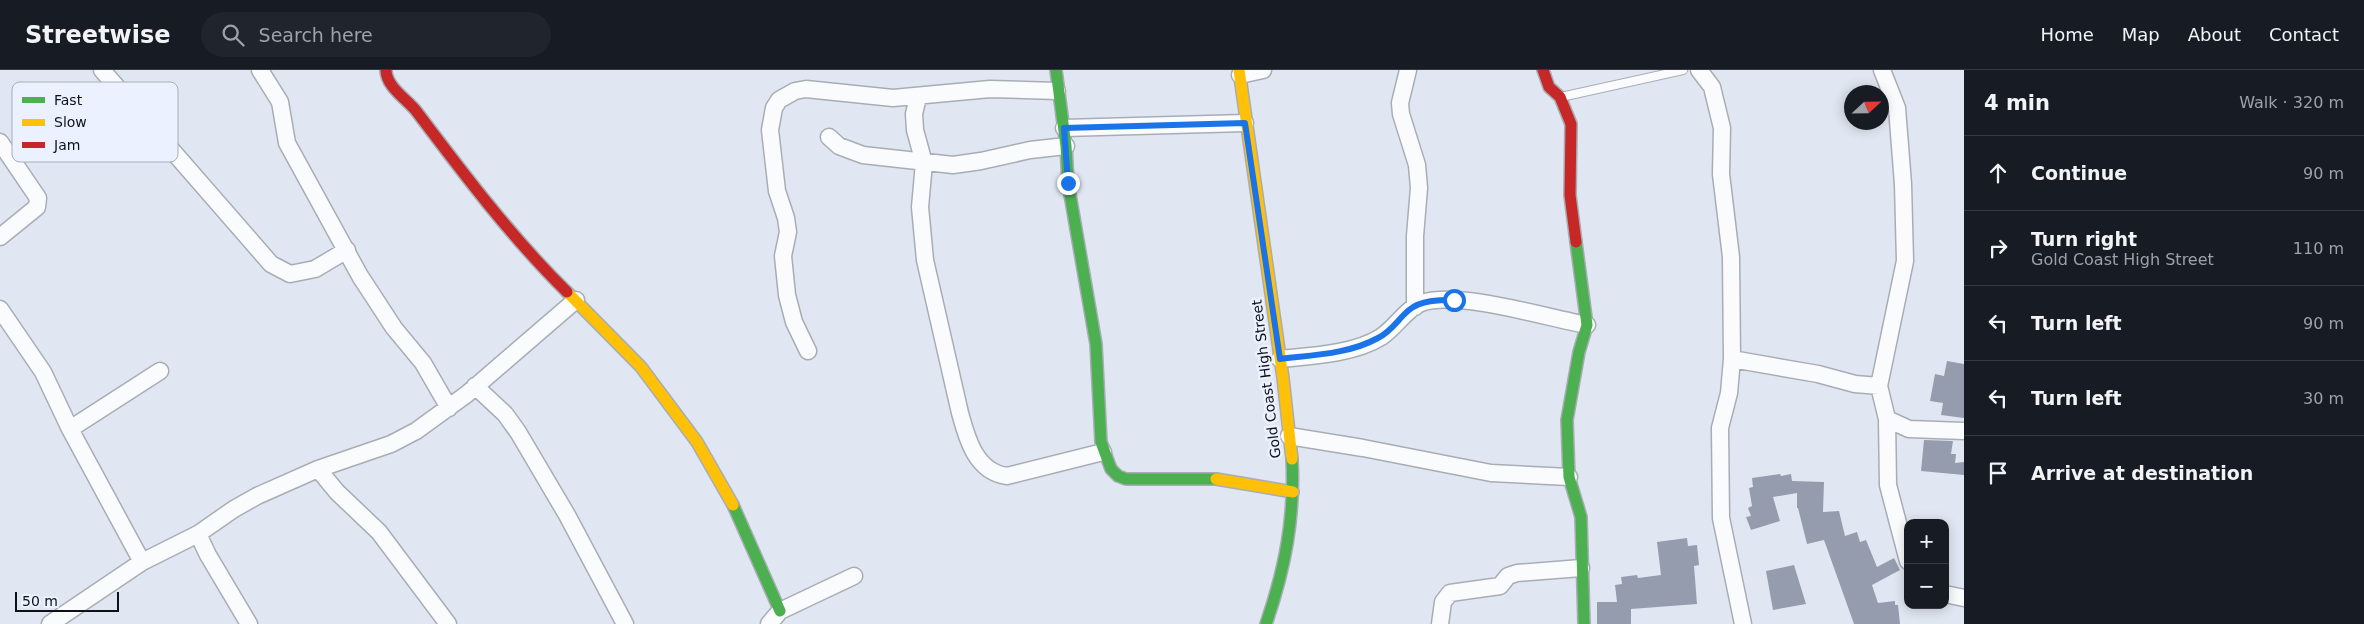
<!DOCTYPE html>
<meta charset="utf-8">
<style>
:root{--surface:#171b24;--page:#20242c;--text:#f1f3f6;--muted:#9ea1a6;--line:#363941}
body{margin:0;font-family:"DejaVu Sans",sans-serif;background:var(--page);color:var(--text)}
.controls{position:absolute;right:15px;bottom:15px;display:grid;overflow:hidden;border-radius:10px;box-shadow:0 2px 12px #0003}
.controls button{width:45px;height:45px;display:grid;place-items:center;padding:0;border:0;border-bottom:1px solid var(--line);background:var(--surface);color:var(--text);font:25px sans-serif}
.compass{position:absolute;left:1844px;top:15px;width:45px;height:45px;border-radius:50%;background:var(--surface);box-shadow:0 2px 12px #0003;rotate:68deg}
.scale{position:absolute;left:15px;bottom:12px;width:104px;box-sizing:border-box;padding-left:5px;border:2px solid #0e1118;border-top:0;font-size:14px;line-height:18px;white-space:nowrap;color:#0e1118;-webkit-text-stroke:4px #ebf1fe;paint-order:stroke}
.stop{position:absolute;width:15px;height:15px;margin:-11px;border:4px solid #1a73e8;border-radius:50%;background:#fff}
.stop.end{background:#1a73e8;border-color:#fff;box-shadow:0 1px 5px #0008}
.list{margin:0;padding:0;list-style:none}
h2{display:flex;justify-content:space-between;align-items:center;height:65px;margin:0;padding:0 20px;font-size:21px}
h2 small{font-size:16px;font-weight:400;color:var(--muted)}
.list li{display:grid;grid-template-columns:32px 1fr auto;gap:15px;align-items:center;box-sizing:border-box;height:75px;padding:0 20px;border-top:1px solid var(--line)}
.list b{display:block;font-size:19px;white-space:nowrap}
.list p{margin:0;font-size:16px;white-space:nowrap;color:var(--muted)}
.list em{font-size:16px;font-style:normal;color:var(--muted)}
.icon{flex:none;width:28px;height:28px;fill:none;stroke:currentColor;stroke-width:2;stroke-linecap:round;stroke-linejoin:round}
.map{position:relative;flex:none;width:1964px;height:554px;overflow:hidden}
header{display:flex;align-items:center;gap:30px;box-sizing:border-box;height:70px;padding:0 25px;background:var(--surface);border-bottom:1px solid var(--line)}
header strong{font-size:24px}
nav{display:flex;gap:28px;margin-inline-start:auto;font-size:18px}
.search{width:350px;height:45px;background:var(--page);display:flex;align-items:center;gap:12px;box-sizing:border-box;padding:0 18px;border-radius:28px;color:var(--muted);font-size:19px}
main{display:flex}
aside{flex:1;background:var(--surface)}
.map>svg:first-child{display:block}
.building{fill:#959cae}
.lines{fill:none;stroke-linecap:round;stroke-linejoin:round}
.lane-casing{stroke:#a8adb5;stroke-width:10}
.street-casing{stroke:#a8adb5;stroke-width:19}
.fast-casing{stroke:#a8adb5;stroke-width:14}
.slow-casing{stroke:#a8adb5;stroke-width:14}
.jam-casing{stroke:#a8adb5;stroke-width:14}
.lane{stroke:#fafbfd;stroke-width:8}
.street{stroke:#fafbfd;stroke-width:16}
.fast{stroke:#4caf50;stroke-width:11}
.slow{stroke:#ffc107;stroke-width:11}
.jam{stroke:#c62828;stroke-width:11}
.route{stroke:#1a73e8;stroke-width:6}
.labels{text-anchor:middle;dominant-baseline:central;stroke-width:5;stroke-linejoin:round;paint-order:stroke}
.street-label{font-size:14px;fill:#0e1118;stroke:#ebf1fe}
.key{fill:#ebf1fe;stroke:#a9aeb9;stroke-width:1}
.key-label{font-size:14px;fill:#0e1118}
</style>
<header>
<strong>Streetwise</strong>
<div class="search"><svg class="icon" aria-label="search" viewBox="0 0 24 24"><circle cx="10" cy="10" r="6"/><path d="M15 15l6 6"/></svg>Search here</div>
<nav><a>Home</a><a>Map</a><a>About</a><a>Contact</a></nav>
</header>
<main>
<div class="map">
<svg width="1964" height="554" viewBox="0 0 1964 554">
<rect width="100%" height="100%" fill="#e1e7f2"/>
<path class="building" d="M1947 291 1964 294V348L1941 345 1943 333 1930 331 1935 304 1944 306Z
M1924 370 1953 371 1951 384H1956L1955 393 1964 392V405L1921 401Z
M1780 404 1781 406 1791 404 1792 411 1824 412 1823 442 1839 441 1845 466 1857 462 1860 472 1866 470 1877 497 1894 488 1900 500 1872 515 1878 533 1895 531V535H1898L1900 554H1854L1824 470 1807 474 1798 438H1797V423L1773 427 1780 451 1751 460 1746 447 1751 446 1748 438 1752 436 1749 418 1753 417 1752 408Z
M1687 468 1688 476 1697 475 1699 495 1694 496 1697 534 1631 539V554H1597V532H1617L1615 515 1622 514 1621 507 1637 505 1638 508 1661 505 1657 472Z
M1794 495 1806 534 1773 540 1766 501Z"/>
<g class="lines">
<defs>
<path id="lane" d="M1561 27 1683 0"/>
<path id="street" d="M102 0 271 194 290 204 315 199 347 180
M260 0 280 32 287 73 360 206 394 258 423 293 449 338
M1408 0 1400 33 1401 44 1417 95 1419 118 1415 166V237
M1699 0 1712 17 1722 58 1721 104 1731 187 1732 289 1729 323 1720 358 1721 448 1743 554
M1882 0 1897 38 1903 114 1905 191 1879 316 1887 349 1909 359 1964 361
M1240 5 1263 0
M918 27 914 44 915 60 924 93 920 137 925 190 960 343C967 369 976 402 1007 406L1103 382
M1064 58 1245 53
M829 67 839 76 863 85 953 95 981 91 1030 80 1066 76
M0 72 38 128 37 137 0 167
M0 239 43 302 70 359 142 492
M808 281 794 252 787 225 783 186 788 162 786 148 777 121 770 60 774 38 779 30 795 21 806 19 893 28 990 19 1057 21
M1280 289C1311 286 1354 284 1381 267 1396 257 1405 240 1421 233 1458 220 1547 248 1587 255
M1732 289 1818 304 1855 314 1879 316
M475 316 505 344 518 362 567 445 625 554
M1887 349 1888 415 1908 491
M70 359 160 301
M1289 366 1363 378 1491 403 1569 407
M318 399 337 422 379 462 448 554
M198 464 234 439 257 426 318 399 391 374 416 361 467 324 576 230
M1945 524 1964 528
M50 554 142 492 198 464 208 485 249 554
M769 554 780 541 854 506
M1440 554 1443 532 1450 523 1500 516 1508 506 1517 503 1581 498"/>
<path id="fast" d="M1056 0 1066 76 1068 113 1096 274 1101 372 1111 399 1118 406 1126 409H1216
M1576 172 1587 255 1579 282 1567 350 1569 407 1581 447 1584 554
M733 435 780 541
M1266 554C1285 499 1295 447 1292 389"/>
<path id="slow" d="M1239 0 1283 308 1292 389
M567 222 641 297 697 372 733 435
M1216 409 1293 422"/>
<path id="jam" d="M386 0C386 17 408 30 417 42 463 103 512 168 567 222
M1543 0 1549 17 1560 27 1571 54 1570 125 1576 172"/>
</defs>
<use href="#lane" class="lane-casing"/>
<use href="#street" class="street-casing"/>
<use href="#fast" class="fast-casing"/>
<use href="#slow" class="slow-casing"/>
<use href="#jam" class="jam-casing"/>
<use href="#lane" class="lane"/>
<use href="#street" class="street"/>
<use href="#fast" class="fast"/>
<use href="#slow" class="slow"/>
<use href="#jam" class="jam"/>
</g>
<g class="lines">
<path class="route" d="M1068 113 1064 58 1245 53 1280 289C1313 285 1349 284 1378 268 1392 261 1398 249 1409 240 1421 230 1439 230 1454 230"/>
</g>
<g class="labels">
<g class="street-label">
<text transform="translate(1266 309) rotate(-97)">Gold Coast High Street</text>
</g>
</g>
<rect x="12" y="12" width="166" height="80" rx="8" class="key"/>
<rect x="22" y="27" width="23" height="6" fill="#4caf50"/>
<rect x="22" y="49" width="23" height="7" fill="#ffc107"/>
<rect x="22" y="72" width="23" height="6" fill="#c62828"/>
<g class="key-label">
<text x="54" y="35">Fast</text>
<text x="54" y="57">Slow</text>
<text x="54" y="80">Jam</text>
</g>
</svg>
<div class="controls">
<button>+</button>
<button>−</button>
</div>
<svg class="compass" viewBox="-18 -18 36 36"><path d="M0-13l5 13h-10z" fill="#e53935"/><path d="M0 13l5-13h-10z" fill="#9ea1a6"/></svg>
<div class="scale">50 m</div>
<div class="stop" style="left:1454px;top:230px"></div>
<div class="stop end" style="left:1068px;top:113px"></div>
</div>
<aside>
<h2>4 min<small>Walk · 320 m</small></h2>
<ul class="list">
<li><svg class="icon" aria-label="ahead" viewBox="0 0 24 24"><path d="M12 20V5M6 11l6-6 6 6"/></svg><div><b>Continue</b></div><em>90 m</em></li>
<li><svg class="icon" aria-label="right" viewBox="0 0 24 24"><path d="M7 20v-9h11M14 6l5 5-5 5"/></svg><div><b>Turn right</b><p>Gold Coast High Street</p></div><em>110 m</em></li>
<li><svg class="icon" aria-label="left" viewBox="0 0 24 24"><path d="M17 20v-9H6M10 6l-5 5 5 5"/></svg><div><b>Turn left</b></div><em>90 m</em></li>
<li><svg class="icon" aria-label="left" viewBox="0 0 24 24"><path d="M17 20v-9H6M10 6l-5 5 5 5"/></svg><div><b>Turn left</b></div><em>30 m</em></li>
<li><svg class="icon" aria-label="arrive" viewBox="0 0 24 24"><path d="M6 21V4h12l-3 4 3 4H6"/></svg><div><b>Arrive at destination</b></div></li>
</ul>
</aside>
</main>
